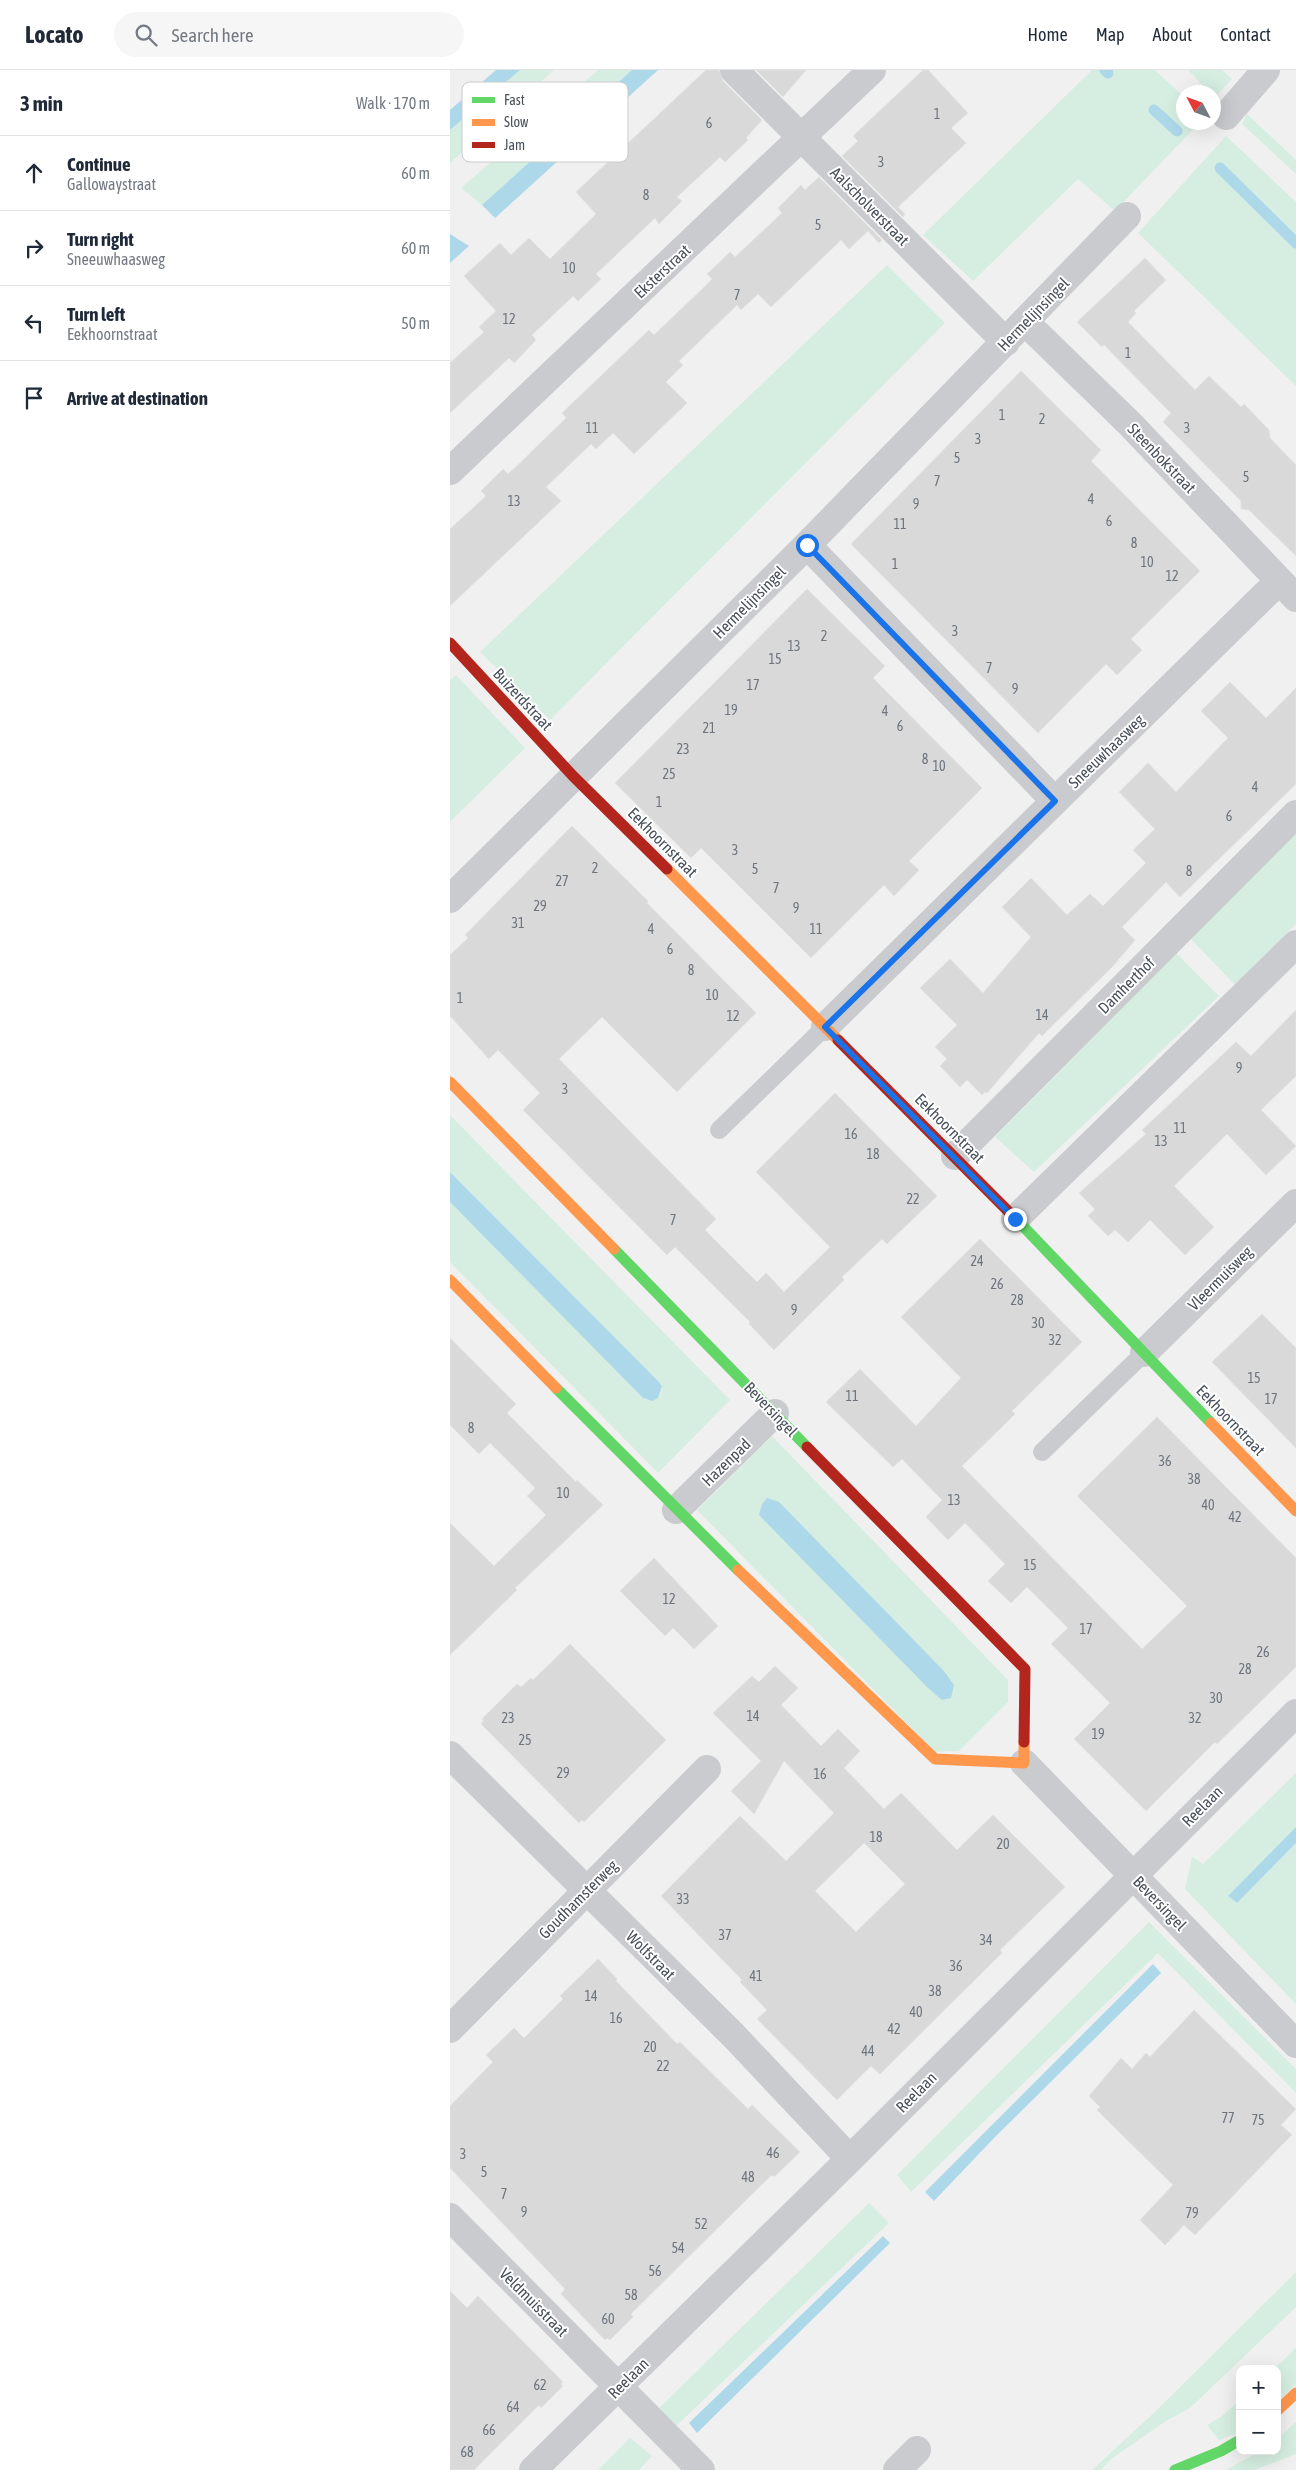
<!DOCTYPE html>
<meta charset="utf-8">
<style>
:root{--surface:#fff;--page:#f6f6f7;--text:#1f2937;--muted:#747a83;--line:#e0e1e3}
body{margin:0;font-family:"Asap Condensed",sans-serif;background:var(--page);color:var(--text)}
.controls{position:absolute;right:15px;bottom:15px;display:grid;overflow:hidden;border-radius:10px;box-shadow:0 5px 20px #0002}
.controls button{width:45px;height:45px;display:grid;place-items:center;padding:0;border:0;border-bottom:1px solid var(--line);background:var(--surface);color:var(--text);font:25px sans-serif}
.compass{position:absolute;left:726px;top:15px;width:45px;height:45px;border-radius:50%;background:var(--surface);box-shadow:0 5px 20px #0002;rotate:311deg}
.stop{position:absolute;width:15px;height:15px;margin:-11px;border:4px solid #1a73e8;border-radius:50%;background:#fff}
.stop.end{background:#1a73e8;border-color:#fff;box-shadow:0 1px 5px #0008}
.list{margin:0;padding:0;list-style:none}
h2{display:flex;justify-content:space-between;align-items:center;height:65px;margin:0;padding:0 20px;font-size:21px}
h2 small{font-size:16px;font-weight:400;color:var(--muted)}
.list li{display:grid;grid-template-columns:32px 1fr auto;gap:15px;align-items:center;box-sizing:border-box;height:75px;padding:0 20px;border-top:1px solid var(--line)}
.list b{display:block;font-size:19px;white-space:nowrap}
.list p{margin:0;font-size:16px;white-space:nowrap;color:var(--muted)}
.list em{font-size:16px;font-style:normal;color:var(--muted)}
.icon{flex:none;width:28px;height:28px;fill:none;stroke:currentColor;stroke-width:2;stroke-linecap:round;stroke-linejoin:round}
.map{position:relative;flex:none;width:846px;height:2400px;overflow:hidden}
header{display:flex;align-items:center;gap:30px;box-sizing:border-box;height:70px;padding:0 25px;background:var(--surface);border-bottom:1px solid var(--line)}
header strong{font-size:24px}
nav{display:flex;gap:28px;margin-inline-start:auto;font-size:18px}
.search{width:350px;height:45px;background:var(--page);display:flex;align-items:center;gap:12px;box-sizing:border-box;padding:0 18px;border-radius:28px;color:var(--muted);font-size:19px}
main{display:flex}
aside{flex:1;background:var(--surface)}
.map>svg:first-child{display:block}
.green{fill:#d6eee1;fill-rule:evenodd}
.water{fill:#acd8ea}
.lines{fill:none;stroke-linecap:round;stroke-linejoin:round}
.stream{stroke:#acd8ea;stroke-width:11}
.building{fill:#d9d9da;stroke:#e1e2e3;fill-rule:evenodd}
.lane{stroke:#cacbce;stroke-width:18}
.street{stroke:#cacbce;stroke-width:28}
.fast{stroke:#63d668;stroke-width:11}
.slow{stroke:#ff974d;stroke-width:11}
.jam{stroke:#b3261e;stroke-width:11}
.route{stroke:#1a73e8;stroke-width:6}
.labels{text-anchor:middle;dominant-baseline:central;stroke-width:4;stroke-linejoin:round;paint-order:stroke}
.number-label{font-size:14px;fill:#6d747c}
.street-label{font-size:16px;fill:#48515b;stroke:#fff}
.key{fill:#fff;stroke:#c8cbce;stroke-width:1}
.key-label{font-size:14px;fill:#48515b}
</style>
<header>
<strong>Locato</strong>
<div class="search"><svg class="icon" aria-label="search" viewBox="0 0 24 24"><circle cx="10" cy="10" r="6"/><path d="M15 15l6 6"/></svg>Search here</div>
<nav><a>Home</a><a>Map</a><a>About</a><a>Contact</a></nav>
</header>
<main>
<aside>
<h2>3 min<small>Walk · 170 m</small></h2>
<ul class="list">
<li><svg class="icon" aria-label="ahead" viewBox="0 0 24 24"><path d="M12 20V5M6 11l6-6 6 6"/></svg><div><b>Continue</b><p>Gallowaystraat</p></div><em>60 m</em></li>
<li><svg class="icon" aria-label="right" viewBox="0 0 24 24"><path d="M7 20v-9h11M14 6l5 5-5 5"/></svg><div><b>Turn right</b><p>Sneeuwhaasweg</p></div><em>60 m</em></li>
<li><svg class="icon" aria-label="left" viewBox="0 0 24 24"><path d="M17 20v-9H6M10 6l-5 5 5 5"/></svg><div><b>Turn left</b><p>Eekhoornstraat</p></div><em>50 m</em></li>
<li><svg class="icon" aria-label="arrive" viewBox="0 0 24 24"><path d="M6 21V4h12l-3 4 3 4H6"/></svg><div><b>Arrive at destination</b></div></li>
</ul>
</aside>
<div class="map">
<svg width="846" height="2400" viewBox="0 0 846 2400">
<rect width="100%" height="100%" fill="#f0f0f0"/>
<path class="green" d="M70 0H104L0 93V60Z
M148 0H182L33 136 11 118Z
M642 0H705L733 26 734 52 749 53 665 141 628 109 523 211 473 165Z
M738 0H772L782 9 764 28V22H759Z
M797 44 846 90V104L792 54Z
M776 66 846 132V316L688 163Z
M437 195 495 253 100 650 30 582Z
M6 605 75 678 0 752V610Z
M846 762V854L785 915 739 867Z
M726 883 769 926 584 1102 545 1067Z
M0 1045 280 1330 208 1403 0 1192V1132L193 1328 196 1330 211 1323 212 1316 208 1311 0 1102Z
M322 1366 558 1610V1632L509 1681 485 1682 247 1440ZM317 1428 329 1433 494 1601 492 1630 310 1445Z
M846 1703V1757L778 1826 787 1833 846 1773V1934L735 1819 742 1787 753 1794Z
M699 1852 846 1999V2023L708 1883 461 2122 447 2105Z
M419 2133 439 2153 222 2360 205 2342Z
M846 2202V2237L740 2338 716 2351 661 2389 651 2400H642L707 2340Z
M846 2278V2314L827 2332V2299H824Z
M790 2330V2362L769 2370 757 2355 772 2346Z
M846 2352V2384L804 2400H776L810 2381H827V2369Z
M180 2368 202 2386 189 2400H148Z"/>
<path class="water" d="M46 0H70L0 60V40Z
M182 0H208L45 148 32 135Z
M0 164 19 176 0 193Z
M0 1102 208 1311 212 1316 208 1328 202 1331 193 1328 0 1132Z
M317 1428 329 1432 494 1601 504 1615 501 1628 492 1630 478 1618 309 1445 312 1434Z
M846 1757V1773L787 1833 778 1826Z
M703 1894 711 1903 544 2068 484 2131 475 2122Z
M433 2166 440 2173 247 2363 239 2353Z"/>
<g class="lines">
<path class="stream" d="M655 0 658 3
M704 40 727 61
M770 98 846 173"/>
</g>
<path class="building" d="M256 0H269L273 11 312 50 296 68 298 70 275 92 270 87 227 127 232 131 209 154 205 148 146 204 151 209 128 231 123 226 82 265 86 270 64 293 59 288 0 343V293L34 262 29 257 46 241 14 206 50 173 61 185 79 168 100 189 146 144 126 122Z
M306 0H356L333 27Z
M473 0H478L518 43 501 58 516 73 448 137 455 144 453 147 392 86 408 71 403 66Z
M369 107 432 170 429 173 418 161 399 179 391 170 321 237 308 224 291 240 287 235 229 291 233 295 216 312 237 333 184 384 163 363 146 379 141 374 96 417 111 431 0 536V459L36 426 31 421 53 399 58 404 72 391 116 348 112 343 199 260 204 265 249 222 262 209 257 204 280 182 285 187 332 143 328 138 351 115 355 120Z
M695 188 716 210 684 241 686 243 678 252 745 320 759 306 791 337 794 334 819 360 820 368 846 395V486L799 440 791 439V431L713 352 721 343 654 275 652 277 627 252Z
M571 301 651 380 641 391 750 501 681 569 692 580 667 605 656 594 588 663 401 474Z
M357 519 435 596 423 608 532 718 459 791 469 800 444 826 434 815 361 888 251 778 241 788 165 713Z
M780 612 816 648 846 618V714L730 827 716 812 672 857 685 870 663 896 592 966 589 963 537 1023 535 1022 532 1025 517 1010 510 1017 490 996 497 989 485 977 507 955 470 918 500 889 533 923 581 867 552 837 581 808 617 845 640 824 653 836 696 793 683 780 705 759 669 722 698 693 726 722 778 668 751 641Z
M122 756 198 831 197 833 306 943 227 1022 152 947 109 989 266 1149 255 1160 307 1212 316 1203 334 1222 380 1177 306 1102 385 1023 487 1126 437 1174 432 1169 392 1207 394 1210 324 1280 299 1254 300 1252 225 1177 217 1185 73 1040 90 1023 48 980 39 989 0 946V885L18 868 15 865Z
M846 940V1006L811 1040 846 1076 816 1105 777 1064 724 1116 764 1157 735 1185 700 1150 678 1172 665 1160 658 1166 638 1146 645 1139 629 1123 696 1064 692 1060 786 972 801 986Z
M530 1169 632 1272 562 1341 565 1344 512 1396 692 1579 737 1536 627 1426 707 1347 846 1488V1597L767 1674 765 1672 696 1741 624 1669 660 1633 601 1574 618 1558 577 1517 561 1533 538 1511 555 1494 515 1453 498 1470 476 1447 492 1430 452 1389 443 1397 376 1332 410 1299 466 1356 511 1308 451 1247Z
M812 1244 846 1278V1378L762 1292Z
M0 1268 66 1334 57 1343 126 1412 127 1410 153 1435 65 1518 67 1520 0 1585V1453L44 1496 96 1445 77 1426 85 1418 40 1373 29 1384 0 1355Z
M204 1488 268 1556 244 1579 223 1558 215 1566 170 1521Z
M120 1574 216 1670 134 1752 132 1750 129 1753 31 1654 34 1650 32 1649 67 1614 71 1617 81 1608 83 1610Z
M325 1596 348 1618 331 1635 371 1676 388 1659 410 1681 394 1698 434 1739 451 1723 507 1780 543 1745 615 1817 550 1880 552 1883 430 2004 421 1996 387 2030 307 1949 317 1940 290 1912 292 1910 211 1826 290 1746 336 1791 384 1743 334 1691 304 1744 281 1721 311 1691 263 1643 302 1606 309 1612ZM414 1773 455 1814 406 1862 365 1821Z
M148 1889 167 1909 166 1911 227 1974 230 1972 298 2039 302 2035 350 2082 324 2107 322 2105 299 2127 181 2244 183 2247 160 2270 157 2268 155 2270 111 2224 115 2219 0 2098V2036L43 1992 36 1985 64 1958 74 1968 113 1929 110 1926Z
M744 1940 846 2039 831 2055 842 2065 831 2076 745 2165 734 2155 715 2175 690 2150 723 2115 647 2040 650 2037 639 2026 671 1988 682 1999 696 1983 700 1987Z
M0 2221 17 2238 28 2226 113 2312 111 2314 113 2316 91 2338 89 2335 24 2400H0Z"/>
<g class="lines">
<path class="lane" d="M269 1060 375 957
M592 1382 694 1283"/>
<path class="street" d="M284 0 556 272
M776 46 816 0
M575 252 679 353 846 528
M0 401 422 0
M357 475 605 731
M0 829 357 475 677 146
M375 957 829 511
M505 1086 846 744
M565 1149 846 874
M694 1283 846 1133
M226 1440 325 1343
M0 1685 283 1965 400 2089
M574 1693 846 1974
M0 1959 257 1699
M0 2147 251 2400
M83 2400 400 2089 846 1643
M447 2400 467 2380"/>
<path class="fast" d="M570 1153 761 1353
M164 1179 357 1377
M106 1318 288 1500
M725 2400 771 2381 790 2370"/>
<path class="slow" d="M217 799 388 970
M0 1012 164 1179
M0 1210 106 1318
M761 1353 846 1441
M288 1500 485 1689 574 1693V1672
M827 2341 846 2323"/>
<path class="jam" d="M0 573 123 706 217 799
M388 970 570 1153
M357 1377 575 1599 574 1672"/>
</g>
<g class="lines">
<path class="route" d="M357 475 605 731 375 957 565 1149"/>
</g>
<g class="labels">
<g class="number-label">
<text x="487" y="44">1</text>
<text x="259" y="53">6</text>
<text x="431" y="92">3</text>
<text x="196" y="125">8</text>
<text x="368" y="155">5</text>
<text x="119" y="198">10</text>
<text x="287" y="225">7</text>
<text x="59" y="249">12</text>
<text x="678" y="283">1</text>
<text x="552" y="345">1</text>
<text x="592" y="349">2</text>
<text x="142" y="358">11</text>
<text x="737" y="358">3</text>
<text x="528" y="369">3</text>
<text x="507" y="388">5</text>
<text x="796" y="407">5</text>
<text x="487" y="411">7</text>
<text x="641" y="429">4</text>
<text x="64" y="431">13</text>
<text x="466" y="434">9</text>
<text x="659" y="451">6</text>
<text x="450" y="454">11</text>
<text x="684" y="473">8</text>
<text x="697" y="492">10</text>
<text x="445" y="494">1</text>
<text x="722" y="506">12</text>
<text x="505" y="561">3</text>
<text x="374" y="566">2</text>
<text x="344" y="576">13</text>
<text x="325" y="589">15</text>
<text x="539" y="598">7</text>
<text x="303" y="615">17</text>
<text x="565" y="619">9</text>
<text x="281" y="640">19</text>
<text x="435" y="641">4</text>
<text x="450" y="656">6</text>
<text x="259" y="658">21</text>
<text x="233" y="679">23</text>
<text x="475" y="689">8</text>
<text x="489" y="696">10</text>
<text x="219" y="704">25</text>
<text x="805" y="717">4</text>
<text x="209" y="732">1</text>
<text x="779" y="746">6</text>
<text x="285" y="780">3</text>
<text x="145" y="798">2</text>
<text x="305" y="799">5</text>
<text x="739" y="801">8</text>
<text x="112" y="811">27</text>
<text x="326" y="818">7</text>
<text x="90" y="836">29</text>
<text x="346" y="838">9</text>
<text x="68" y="853">31</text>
<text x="201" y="859">4</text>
<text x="366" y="859">11</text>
<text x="220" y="879">6</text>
<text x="241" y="900">8</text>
<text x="262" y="925">10</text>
<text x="10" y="928">1</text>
<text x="592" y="945">14</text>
<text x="283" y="946">12</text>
<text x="789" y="998">9</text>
<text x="115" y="1019">3</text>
<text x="730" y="1058">11</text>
<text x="401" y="1064">16</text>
<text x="711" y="1071">13</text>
<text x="423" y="1084">18</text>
<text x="463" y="1129">22</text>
<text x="223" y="1150">7</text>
<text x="527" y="1191">24</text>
<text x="547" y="1214">26</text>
<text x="567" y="1230">28</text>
<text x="344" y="1240">9</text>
<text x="588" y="1253">30</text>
<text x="605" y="1270">32</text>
<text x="804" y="1308">15</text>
<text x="402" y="1326">11</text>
<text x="821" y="1329">17</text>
<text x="21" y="1358">8</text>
<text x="715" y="1391">36</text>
<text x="744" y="1409">38</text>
<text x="113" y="1423">10</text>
<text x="504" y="1430">13</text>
<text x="758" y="1435">40</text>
<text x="785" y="1447">42</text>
<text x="580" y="1495">15</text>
<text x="219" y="1529">12</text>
<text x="636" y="1559">17</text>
<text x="813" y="1582">26</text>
<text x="795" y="1599">28</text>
<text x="766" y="1628">30</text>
<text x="303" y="1646">14</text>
<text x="58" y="1648">23</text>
<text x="745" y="1648">32</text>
<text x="648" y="1664">19</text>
<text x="75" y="1670">25</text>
<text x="113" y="1703">29</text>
<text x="370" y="1704">16</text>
<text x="426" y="1767">18</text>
<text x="553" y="1774">20</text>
<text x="233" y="1829">33</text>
<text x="275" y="1865">37</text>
<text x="536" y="1870">34</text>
<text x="506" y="1896">36</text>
<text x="306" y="1906">41</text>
<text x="485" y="1921">38</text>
<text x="141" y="1926">14</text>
<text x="466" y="1942">40</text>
<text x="166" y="1948">16</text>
<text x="444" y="1959">42</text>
<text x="200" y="1977">20</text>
<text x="418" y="1981">44</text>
<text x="213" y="1996">22</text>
<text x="778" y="2048">77</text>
<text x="808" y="2050">75</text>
<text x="323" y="2083">46</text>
<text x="13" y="2084">3</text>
<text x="34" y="2102">5</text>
<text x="298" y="2107">48</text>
<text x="54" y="2124">7</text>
<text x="74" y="2142">9</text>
<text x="742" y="2143">79</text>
<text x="251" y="2154">52</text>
<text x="228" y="2178">54</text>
<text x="205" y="2201">56</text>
<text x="181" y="2225">58</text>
<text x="158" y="2249">60</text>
<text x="90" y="2315">62</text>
<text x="63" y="2337">64</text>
<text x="39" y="2360">66</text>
<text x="17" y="2382">68</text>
</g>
<g class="street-label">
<text transform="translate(420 136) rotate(45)">Aalscholverstraat</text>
<text transform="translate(212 201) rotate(-43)">Eksterstraat</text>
<text transform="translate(583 244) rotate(-46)">Hermelijnsingel</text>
<text transform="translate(712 388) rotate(46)">Steenbokstraat</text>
<text transform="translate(299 532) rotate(-45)">Hermelijnsingel</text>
<text transform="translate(73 629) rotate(47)">Buizerdstraat</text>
<text transform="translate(656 681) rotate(-44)">Sneeuwhaasweg</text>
<text transform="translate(213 772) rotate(45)">Eekhoornstraat</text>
<text transform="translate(676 915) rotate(-45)">Damherthof</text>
<text transform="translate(500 1058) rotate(45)">Eekhoornstraat</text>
<text transform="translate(770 1208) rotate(-45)">Vleermuisweg</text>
<text transform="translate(321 1339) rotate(46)">Beversingel</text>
<text transform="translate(781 1350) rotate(46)">Eekhoornstraat</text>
<text transform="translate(276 1392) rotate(-44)">Hazenpad</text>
<text transform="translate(752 1736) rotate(-45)">Reelaan</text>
<text transform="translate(128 1829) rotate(-45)">Goudhamsterweg</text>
<text transform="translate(710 1833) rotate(46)">Beversingel</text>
<text transform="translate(201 1885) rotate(45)">Wolfstraat</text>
<text transform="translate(466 2022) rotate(-45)">Reelaan</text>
<text transform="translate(84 2232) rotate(45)">Veldmuisstraat</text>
<text transform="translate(178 2308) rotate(-45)">Reelaan</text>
</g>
</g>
<rect x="12" y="12" width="166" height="80" rx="8" class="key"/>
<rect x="22" y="27" width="23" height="6" fill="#63d668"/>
<rect x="22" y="49" width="23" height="7" fill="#ff974d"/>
<rect x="22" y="72" width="23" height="6" fill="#b3261e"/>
<g class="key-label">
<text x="54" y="35">Fast</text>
<text x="54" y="57">Slow</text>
<text x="54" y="80">Jam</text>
</g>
</svg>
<div class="controls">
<button>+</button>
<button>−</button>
</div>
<svg class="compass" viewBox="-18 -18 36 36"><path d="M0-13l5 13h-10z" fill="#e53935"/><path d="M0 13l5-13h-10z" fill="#747a83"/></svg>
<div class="stop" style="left:357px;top:475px"></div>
<div class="stop end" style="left:565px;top:1149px"></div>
</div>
</main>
